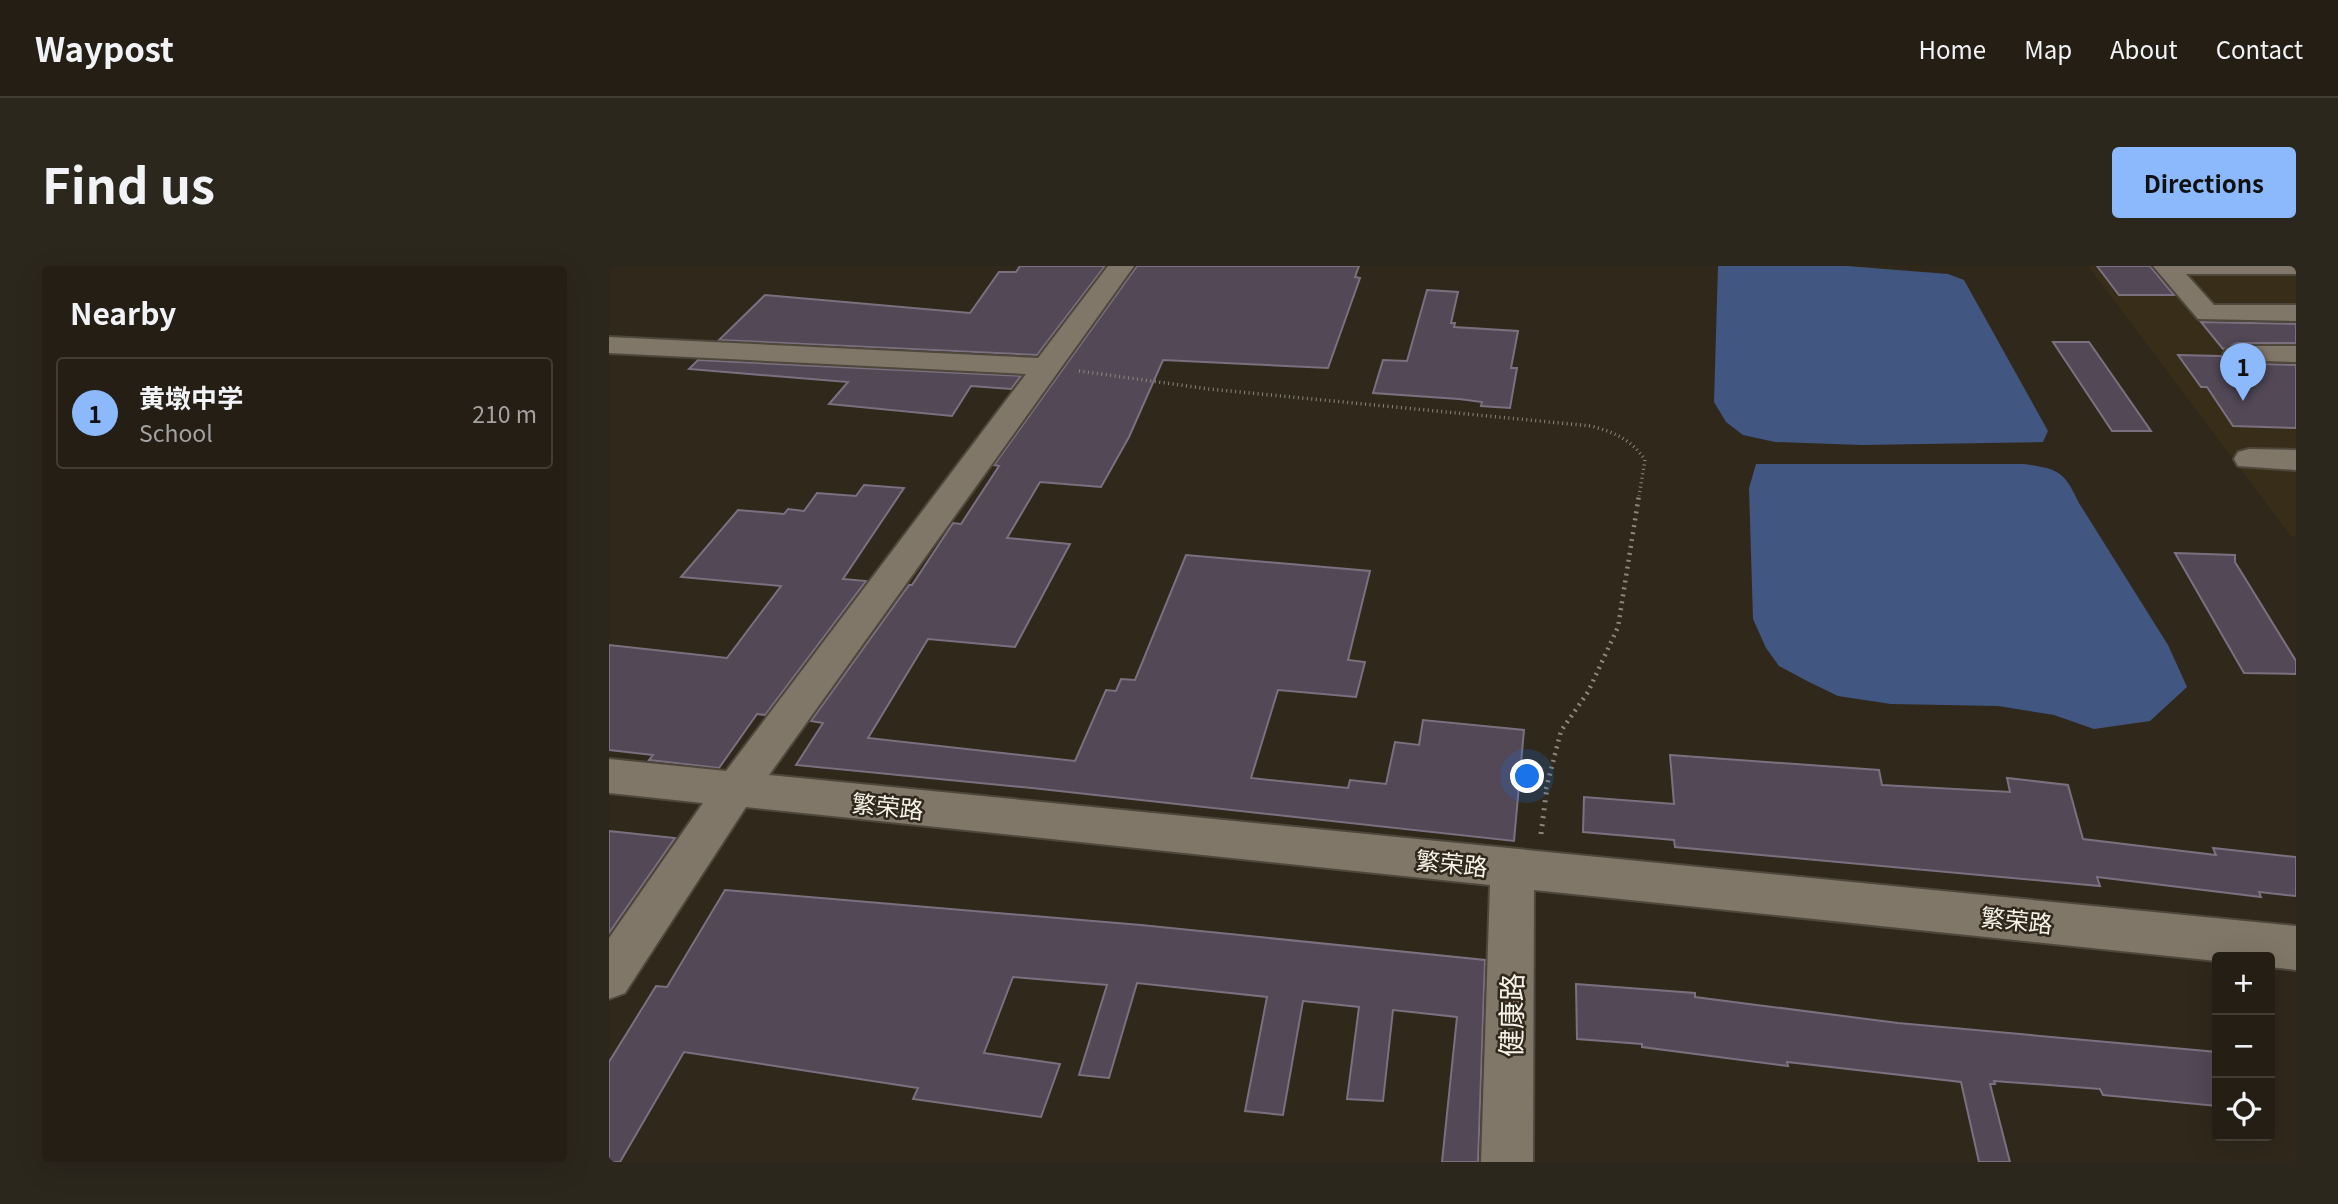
<!DOCTYPE html>
<meta charset="utf-8">
<style>
:root{--surface:#241e14;--page:#2c271d;--text:#f1f3f6;--muted:#a3a2a0;--line:#413c34;--accent:#8cb9fc}
body{margin:0;font-family:Georgia,"Noto Sans SC",serif;background:var(--page);color:var(--text)}
.controls{position:absolute;right:21px;bottom:21px;display:grid;overflow:hidden;border-radius:7px;box-shadow:0 7px 28px #0002}
.controls button{width:63px;height:63px;display:grid;place-items:center;padding:0;border:0;border-bottom:2px solid var(--line);background:var(--surface);color:var(--text);font:35px sans-serif}
.you{position:absolute;left:919px;top:511px;width:24px;height:24px;margin:-18px;border:5px solid #fff;border-radius:50%;background:#1a73e8;box-shadow:0 0 0 10px #1a73e833}
.badge{display:grid;place-items:center;width:46px;height:46px;border-radius:50%;background:var(--accent);color:#111;font-size:23px;font-weight:700}
.pin{position:absolute;translate:-50% -58px;filter:drop-shadow(0 2px 4px #0008)}
.pin::after{content:'';position:absolute;top:37px;width:24px;height:21px;background:inherit;clip-path:polygon(0 0,100% 0,50% 100%)}
.list{margin:0;padding:0;list-style:none}
h2{display:flex;justify-content:space-between;align-items:center;height:91px;margin:0;padding:0 28px;font-size:30px}
h2 small{font-size:23px;font-weight:400;color:var(--muted)}
.list li{display:grid;grid-template-columns:46px 1fr auto;gap:21px;align-items:center;box-sizing:border-box;height:112px;margin:0 14px 14px;padding:0 14px;border:2px solid var(--line);border-radius:7px}
.list b{display:block;font-size:26px;white-space:nowrap}
.list p{margin:0;font-size:23px;white-space:nowrap;color:var(--muted)}
.list em{font-size:23px;font-style:normal;color:var(--muted)}
.icon{flex:none;width:38px;height:38px;fill:none;stroke:currentColor;stroke-width:2;stroke-linecap:round;stroke-linejoin:round}
.map{position:relative;flex:none;width:1687px;height:896px;overflow:hidden;border-radius:7px}
header{display:flex;align-items:center;gap:42px;box-sizing:border-box;height:98px;padding:0 35px;background:var(--surface);border-bottom:2px solid var(--line)}
header strong{font-size:33px}
nav{display:flex;gap:38px;margin-inline-start:auto;font-size:24px}
.intro{display:flex;align-items:center;justify-content:space-between;box-sizing:border-box;height:168px;padding:0 42px}
h1{margin:0;font-size:49px}
.button{padding:18px 32px;border-radius:7px;background:var(--accent);color:#111;font-size:24px;font-weight:700}
main{display:flex;gap:42px;padding:0 42px}
aside{flex:1;background:var(--surface);border-radius:7px;box-shadow:0 7px 28px #0002}
.map>svg:first-child{display:block}
.built{fill:#382d19}
.water{fill:#415781}
.building{fill:#524856;stroke:#7b707f;stroke-width:2}
.lines{fill:none;stroke-linecap:round;stroke-linejoin:round}
.minor-casing{stroke:#4e473c;stroke-width:4}
.path-far2{stroke:#8c867b;stroke-width:3.5;stroke-dasharray:1 3.5;stroke-linecap:butt}
.path-far1{stroke:#8c867b;stroke-width:4.5;stroke-dasharray:2 5;stroke-linecap:butt}
.path{stroke:#8c867b;stroke-width:5;stroke-dasharray:2 6;stroke-linecap:butt}
.minor{fill:#817768;fill-rule:evenodd}
.labels{text-anchor:middle;dominant-baseline:central;stroke-width:5;stroke-linejoin:round;paint-order:stroke}
.street-label{font-size:24px;fill:#f7f2e9;stroke:#30281b}
.near-street-label{font-size:28px;fill:#f7f2e9;stroke:#30281b}
</style>
<header>
<strong>Waypost</strong>
<nav><a>Home</a><a>Map</a><a>About</a><a>Contact</a></nav>
</header>
<div class="intro"><h1>Find us</h1><a class="button">Directions</a></div>
<main>
<aside>
<h2>Nearby<small></small></h2>
<ul class="list">
<li><span class="badge">1</span><div><b>黄墩中学</b><p>School</p></div><em>210 m</em></li>
</ul>
</aside>
<div class="map">
<svg width="1687" height="896" viewBox="0 0 1687 896">
<rect width="100%" height="100%" fill="#30281b"/>
<path class="built" d="M1479 0H1687V271L1682 270Z"/>
<path class="water" d="M1109 0H1238L1339 8 1355 14 1439 165 1434 176 1253 179 1166 176 1134 169 1117 156 1105 136Z
M1147 198H1415C1450 203 1455 205 1470 237L1559 379 1578 421 1541 455 1485 463 1445 449 1389 440 1282 438 1229 430 1200 416 1170 400 1157 382 1144 353 1140 222Z"/>
<path class="building" d="M411 0H496L428 89 110 74 156 29 361 47 390 6H407Z
M528 0H750L746 11 751 12 719 102 554 94 520 171 492 221 431 216 398 272 461 278 406 381 319 373 259 472 466 495 497 424 507 425 512 413 526 414 577 289 761 305 739 394 756 396 747 431 669 424 642 512 739 522 741 514 777 518 786 476 810 479 814 454 915 464 905 575 423 522 187 499 214 457 202 455 300 319H303L344 257 352 258 390 200 385 199Z
M1488 0H1541L1565 29H1510Z
M818 24 849 26 842 57H846L845 61 909 65 902 102H908L901 142 872 140 873 136 850 133 764 127 774 94 798 95Z
M1592 56 1687 58V77H1628L1614 83Z
M1444 76H1480L1542 165H1503Z
M1569 89 1612 90 1618 97 1687 99V162L1624 160 1598 121H1592Z
M89 94 412 110 402 123 362 120 343 150 220 138 239 116 80 103Z
M255 219 295 222 234 313 257 315 156 449 148 448 110 502 40 494 44 489 0 484V379L118 392 172 320 72 311 129 244 175 248 179 243 195 245 208 227 247 230Z
M1566 287 1626 289V296L1687 395V408L1635 407Z
M1061 489 1270 504 1273 519 1401 526 1398 512 1459 519 1474 573 1607 589 1604 582 1687 591V630L1650 626 1652 631 1488 611 1491 620 1066 581 1065 574 974 566 975 531 1065 538Z
M0 565 66 572 0 667Z
M116 624 532 659 876 694 869 896H833L848 751 784 744 774 835 738 833 750 741 694 735 674 849 636 845 658 731 528 717 500 812 470 809 498 719 404 711 375 787 451 798 432 851 304 833 309 822 75 786 11 896H0V796L47 720 58 721Z
M967 718 1086 727V731L1289 757 1608 786V840L1494 829 1491 823 1385 815 1386 818H1381L1401 896H1370L1352 816 1178 796 1179 800 1033 781V778L968 773Z"/>
<g class="lines">
<defs>
<path id="minor" d="M499 0H525L160 509 1687 660V704L1661 701V691H1608V695L925 624 924 896H872L881 619 137 541 16 727 0 733V672L94 537 0 527V493L117 505 417 108 0 87V71L429 92Z
M1544 0H1687V8H1577L1605 39H1687V55L1589 53Z
M1628 80H1687V96L1618 94 1614 88 1618 82Z
M1640 183 1687 184V204L1629 200 1625 193 1629 186Z"/>
</defs>
<use href="#minor" class="minor-casing"/>
<path class="path-far2" d="M470 105 600 123 982 160C1005 166 1023 174 1036 194L1030 230"/>
<path class="path-far1" d="M937 523 952 465 979 426 1009 361 1030 229"/>
<path class="path" d="M932 568 938 521"/>
<use href="#minor" class="minor"/>
</g>
<g class="labels">
<g class="street-label">
<text transform="translate(279 539) rotate(6)">繁荣路</text>
<text transform="translate(843 596) rotate(6)">繁荣路</text>
<text transform="translate(1408 653) rotate(6)">繁荣路</text>
</g>
<g class="near-street-label">
<text transform="translate(901 749) rotate(-89)">健康路</text>
</g>
</g>
</svg>
<div class="controls">
<button>+</button>
<button>−</button>
<button><svg class="icon" aria-label="locate" viewBox="0 0 24 24"><circle cx="12" cy="12" r="6"/><path d="M12 2v4M12 18v4M2 12h4M18 12h4"/></svg></button>
</div>
<div class="you"></div>
<div class="pin badge" style="left:1634px;top:135px">1</div>
</div>
</main>
